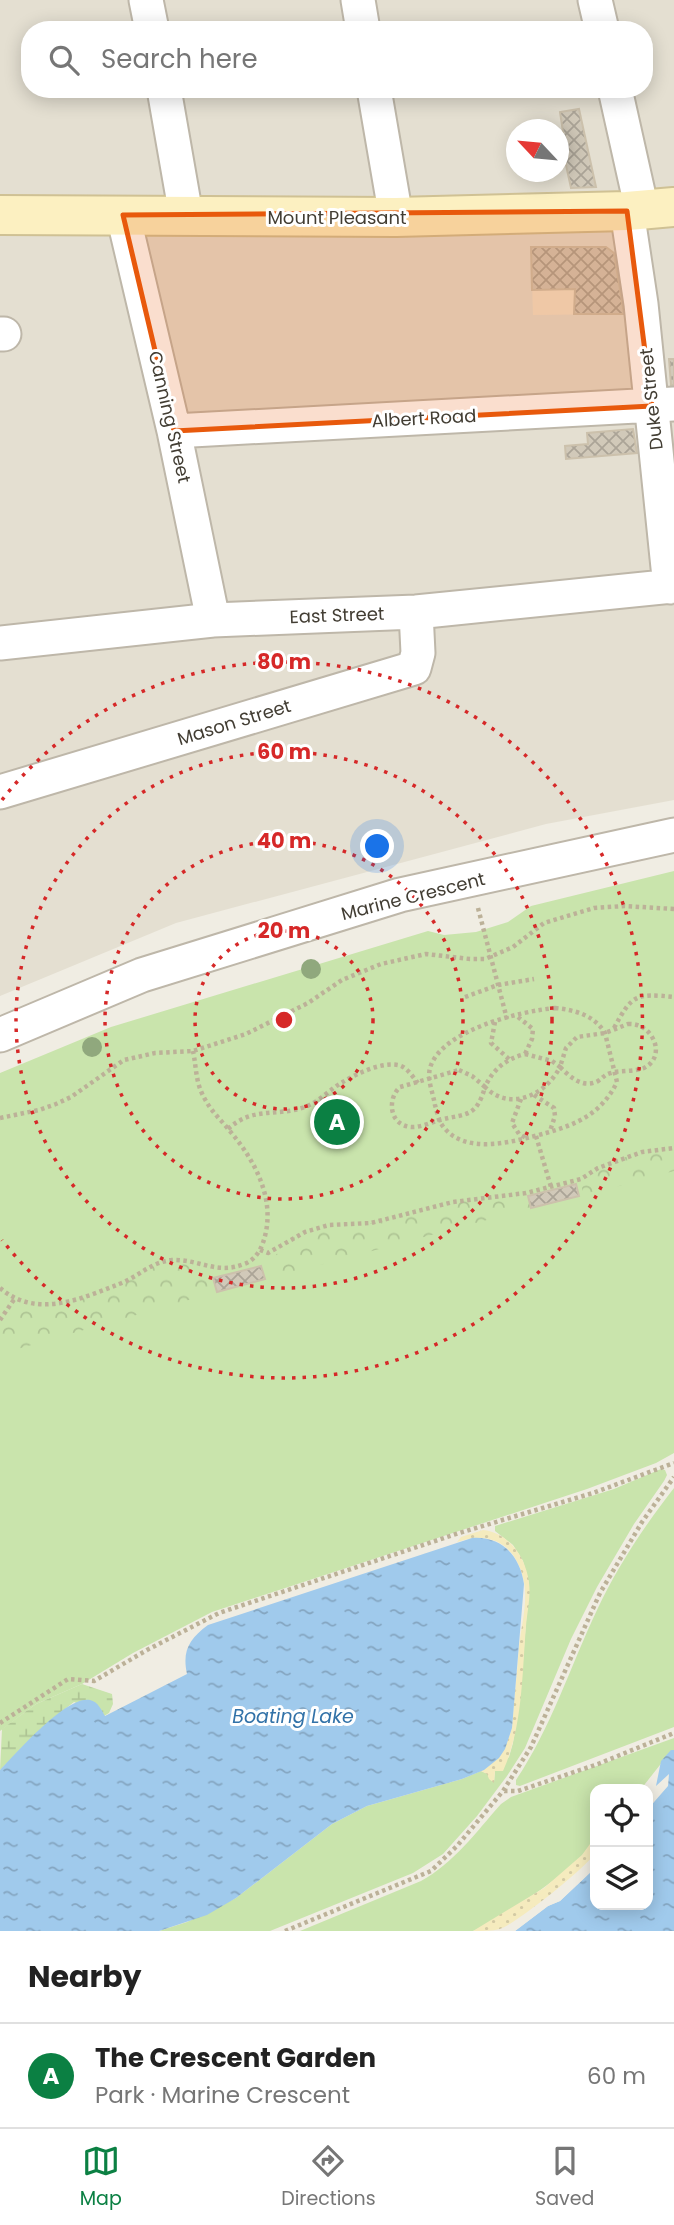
<!DOCTYPE html>
<meta charset="utf-8">
<style>
:root{--surface:#fff;--page:#f2f2f2;--text:#222;--muted:#767676;--line:#e0e0e0;--accent:#0b8043}
body{margin:0;font-family:Poppins,sans-serif;background:var(--page);color:var(--text)}
.controls{position:absolute;right:21px;bottom:21px;display:grid;overflow:hidden;border-radius:14px;box-shadow:0 4px 18px #0003}
.controls button{width:63px;height:63px;display:grid;place-items:center;padding:0;border:0;border-bottom:2px solid var(--line);background:var(--surface);color:var(--text);font:35px sans-serif}
.compass{position:absolute;left:506px;top:119px;width:63px;height:63px;border-radius:50%;background:var(--surface);box-shadow:0 4px 18px #0003;rotate:296deg}
.you{position:absolute;left:378px;top:847px;width:24px;height:24px;margin:-18px;border:5px solid #fff;border-radius:50%;background:#1a73e8;box-shadow:0 0 0 10px #1a73e833}
.badge{display:grid;place-items:center;width:46px;height:46px;border-radius:50%;background:var(--accent);color:#fff;font-size:23px;font-weight:700}
.pin{position:absolute;translate:-50% -50%;border:4px solid #fff;box-shadow:0 2px 7px #0006}
.list{margin:0;padding:0;list-style:none}
h2{display:flex;justify-content:space-between;align-items:center;height:91px;margin:0;padding:0 28px;font-size:30px}
h2 small{font-size:23px;font-weight:400;color:var(--muted)}
.list li{display:grid;grid-template-columns:46px 1fr auto;gap:21px;align-items:center;box-sizing:border-box;height:105px;padding:0 28px;border-top:2px solid var(--line)}
.list b{display:block;font-size:26px;white-space:nowrap}
.list p{margin:0;font-size:23px;white-space:nowrap;color:var(--muted)}
.list em{font-size:23px;font-style:normal;color:var(--muted)}
.icon{flex:none;width:38px;height:38px;fill:none;stroke:currentColor;stroke-width:2;stroke-linecap:round;stroke-linejoin:round}
.map{position:relative;flex:none;width:674px;height:1931px;overflow:hidden}
.search{position:absolute;background:var(--surface);box-shadow:0 4px 18px #0003;left:21px;right:21px;top:21px;height:77px;display:flex;align-items:center;gap:18px;box-sizing:border-box;padding:0 24px;border-radius:28px;color:var(--muted);font-size:26px}
.sheet{height:196px;background:var(--surface)}
nav{display:flex;justify-content:space-around;align-items:center;box-sizing:border-box;height:98px;border-top:2px solid var(--line);background:var(--surface);font-size:19px;color:var(--muted)}
nav a{display:grid;justify-items:center;gap:4px}
nav .on{color:var(--accent)}
.map>svg:first-child{display:block}
.residential{fill:#e4dfd1;fill-rule:evenodd}
.commercial{fill:#f2e4ce}
.green{fill:#c9e4ac}
.forest{fill:url(#forest-crowns)}
.wetland{fill:url(#wetland-marsh)}
.sand{fill:url(#sand-dots)}
.water{fill:url(#water-ripples)}
.pier{fill:#f0ede3}
.building{fill:url(#building-cross-hatch);stroke:#ccc1ac;stroke-width:2}
.lines{fill:none;stroke-linecap:round;stroke-linejoin:round}
.street-casing{stroke:#beb7a9;stroke-width:37}
.secondary-casing{stroke:#cfc194;stroke-width:42}
.path{stroke:#bcb198;stroke-width:4.5;stroke-dasharray:3.5 3.5;stroke-linecap:butt}
.street{stroke:#fff;stroke-width:33}
.secondary{stroke:#fcf0c1;stroke-width:38}
.tree{fill:#90a87d}
.marked{fill:#e8590c;fill-opacity:0.2;stroke:#e8590c;stroke-width:5;stroke-linejoin:round}
.ring{fill:none;stroke:#d62828;stroke-width:3.5;stroke-dasharray:3.5 7}
.labels{text-anchor:middle;dominant-baseline:central;stroke-width:6;stroke-linejoin:round;paint-order:stroke}
.street-label{font-size:18px;fill:#423d33;stroke:#fff}
.water-label{font-size:19px;font-style:italic;fill:#3272a8;stroke:#fff}
.centre{fill:#d62828;stroke:#fff;stroke-width:3.5}
.ring-label{font-size:21px;text-anchor:middle;font-weight:bold;fill:#d62828;stroke:#fff;stroke-width:6;stroke-linejoin:round;paint-order:stroke}
</style>
<div class="map">
<svg width="674" height="1931" viewBox="0 0 674 1931">
<defs>
<pattern id="forest-crowns" width="20" height="18" patternUnits="userSpaceOnUse" patternTransform="scale(1.75)"><rect width="20" height="18" fill="#c9e4ac"/><path d="M2 6a3 3 0 1 1 6 0M12 15a3 3 0 1 1 6 0" fill="none" stroke="#aec494"/></pattern>
<pattern id="wetland-marsh" width="20" height="14" patternUnits="userSpaceOnUse" patternTransform="scale(1.75)"><rect width="20" height="14" fill="#c9e4ac"/><path d="M1 5h8M5 5V1M11 12h8M15 12V8" fill="none" stroke="#aec494"/></pattern>
<pattern id="sand-dots" width="8" height="8" patternUnits="userSpaceOnUse" patternTransform="scale(1.75)"><rect width="8" height="8" fill="#f5ebbe"/><path d="M2 2h.1M6 6h.1" fill="none" stroke="#d3caa4" stroke-width="1.8" stroke-linecap="round"/></pattern>
<pattern id="water-ripples" width="26" height="14" patternUnits="userSpaceOnUse" patternTransform="scale(1.75)"><rect width="26" height="14" fill="#a0caec"/><path d="M2 4q2-2 4 0t4 0M15 11q2-2 4 0t4 0" fill="none" stroke="#84a5c0"/></pattern>
<pattern id="building-cross-hatch" width="8" height="8" patternUnits="userSpaceOnUse" patternTransform="scale(1.75)"><rect width="8" height="8" fill="#d1c9b9"/><path d="M0 0l8 8M0 8l8-8" fill="none" stroke="#aba497"/></pattern>
</defs>
<rect width="100%" height="100%" fill="#f0ede3"/>
<path class="residential" d="M0 0H674V800L546 824 176 923 0 996ZM30 30H644V89H30ZM516 130H558V172H516Z"/>
<path class="commercial" d="M531 247H606L614 253 624 314 533 315Z"/>
<path class="green" d="M674 871V1453L656 1463 587 1489 212 1612 133 1653 82 1684 36 1704 0 1731V1073L111 1027 428 931 444 935 476 932 508 922 531 906Z
M661 1469 665 1470 667 1475 664 1481 634 1524 597 1587 571 1639 525 1748 507 1776 477 1816 443 1854 413 1873 270 1931H159L187 1922 236 1898 332 1824 367 1806 462 1779 481 1771 488 1774 494 1782 495 1771 509 1757 513 1743 521 1687 529 1583 523 1561 513 1545 495 1531V1526L614 1489Z
M674 1488V1727L520 1786 516 1785V1780C551 1728 570 1667 597 1610 617 1567 645 1525 674 1488Z
M674 1738V1750L671 1751 641 1789H595C595 1801 599 1829 594 1838 581 1869 512 1908 483 1927L473 1931H300L421 1881C454 1863 476 1832 501 1804L511 1797Z"/>
<path class="forest" d="M674 1148V1171L582 1196C582 1188 582 1181 588 1175 604 1158 651 1151 674 1148Z
M526 1193 531 1208 268 1279 266 1266 289 1240 305 1232 329 1225 371 1223 477 1197Z
M170 1260H184L207 1266 213 1293 0 1354V1320L15 1298 37 1304H63L119 1285 156 1264Z"/>
<path class="wetland" d="M82 1684 112 1694 113 1704 109 1713 104 1716 74 1702 51 1720 0 1770 2 1729 36 1704Z"/>
<path class="sand" d="M483 1530C509 1533 526 1557 529 1583 531 1596 527 1613 526 1626 522 1673 523 1727 503 1771H495L494 1783 489 1779 487 1774 481 1771C499 1761 506 1748 512 1728 514 1701 517 1674 519 1647 521 1627 528 1602 524 1582 517 1546 493 1530 457 1542L461 1537Z
M595 1837V1854C581 1871 520 1921 500 1929 492 1931 482 1931 473 1931L544 1888 582 1855Z"/>
<path class="water" d="M472 1538C502 1536 520 1556 524 1584L512 1728 505 1749 499 1758 484 1770 462 1779 367 1806 332 1824 236 1898 207 1915 159 1931H0V1770C16 1754 66 1695 90 1700 98 1702 101 1709 105 1716L187 1674C182 1651 189 1639 208 1625Z
M671 1750H674V1931H515L548 1906 560 1901 595 1868V1905H648V1809L668 1786 669 1774 656 1786 661 1761Z"/>
<path class="pier" d="M595 1865V1868L560 1901 548 1906 515 1931H512L546 1904 558 1899Z"/>
<path class="building" d="M579 109 596 187 571 188 559 133 563 132 560 112Z
M531 247H606L614 253 624 314H574L575 289 532 290Z
M669 359H674V385H671Z
M633 429 637 453 566 459 565 446 588 444 587 433Z
M576 1184 579 1196 531 1208 528 1196Z
M261 1266 265 1279 217 1292 213 1278Z"/>
<g class="lines">
<defs>
<path id="street" d="M146 0 152 30
M358 0 363 30
M595 0 602 30
M164 89 186 215
M374 89 396 217
M615 89 642 210
M627 211 641 304 670 587
M123 215 174 431 213 620
M0 334H4
M174 431 674 404
M0 643 213 620 416 612 674 586
M0 792 414 668 418 653 416 612
M0 1035 142 975 400 895 674 835"/>
<path id="secondary" d="M0 215 396 217 627 211 674 207"/>
</defs>
<use href="#street" class="street-casing"/>
<use href="#secondary" class="secondary-casing"/>
<path class="path" d="M478 908 507 1019
M465 997 498 985 534 979
M555 1008C575 1010 594 1015 605 1033L617 1082C602 1113 578 1124 546 1133 516 1141 464 1157 442 1125 438 1120 437 1111 435 1105 433 1093 427 1080 430 1068 441 1030 521 1011 555 1008Z
M518 1017 533 1029 532 1039 525 1054
M495 1022 491 1043 510 1060
M628 1024C652 1022 668 1056 644 1068 634 1072 621 1070 611 1073 605 1074 603 1078 598 1081 583 1089 570 1077 560 1067L566 1048 577 1037 605 1033Z
M614 1028C632 995 635 993 674 997
M525 1054 552 1061 560 1067C546 1095 510 1112 485 1087 493 1069 506 1059 525 1054Z
M459 1070 472 1076 485 1087C476 1118 467 1113 440 1120 432 1122 422 1127 413 1127 390 1127 386 1100 400 1087Z
M534 1095 554 1108 555 1116 550 1131
M521 1099 512 1123 519 1134 526 1138
M0 1118 39 1110 56 1104 71 1097 124 1060 155 1053 193 1051 246 1034 308 1003 342 980 381 964 426 954 470 959H485L513 947 544 923 594 908 624 906 674 909
M228 1129C253 1106 277 1117 305 1107 319 1102 329 1090 341 1083 356 1074 380 1062 398 1065 407 1067 412 1076 418 1083
M536 1136 551 1187
M260 1250 268 1253 305 1232 329 1225 371 1223 453 1202 526 1193 581 1179 598 1168 642 1152 674 1148
M0 1288C36 1319 81 1299 119 1284 138 1277 151 1262 172 1260 199 1259 217 1275 244 1264 256 1260 262 1248 265 1236 275 1197 254 1159 229 1130 221 1120 212 1112 206 1101 195 1083 197 1070 193 1051
M0 1320 15 1298
M0 1723 68 1679 94 1681 147 1650 219 1613 459 1533 593 1493 674 1463
M504 1791H518L598 1764 674 1733
M285 1931 431 1871 457 1846 503 1791 531 1747 600 1593 642 1522 674 1477"/>
<use href="#street" class="street"/>
<use href="#secondary" class="secondary"/>
</g>
<g class="tree">
<circle cx="311" cy="969" r="10"/>
<circle cx="92" cy="1047" r="10"/>
</g>
<path class="marked" d="M627 211 652 406 174 431 123 215Z"/>
<g class="ring">
<circle cx="284" cy="1020" r="89"/>
<circle cx="284" cy="1020" r="179"/>
<circle cx="284" cy="1020" r="268"/>
<path d="M2 800A358 358 0 1 1 2 1240"/>
</g>
<g class="labels">
<g class="street-label">
<text x="337" y="217">Mount Pleasant</text>
<text transform="translate(651 399) rotate(-96)">Duke Street</text>
<text transform="translate(170 417) rotate(77)">Canning Street</text>
<text transform="translate(424 418) rotate(-3)">Albert Road</text>
<text transform="translate(337 615) rotate(-2)">East Street</text>
<text transform="translate(234 722) rotate(-17)">Mason Street</text>
<text transform="translate(413 896) rotate(-14)">Marine Crescent</text>
</g>
<g class="water-label">
<text x="293" y="1716">Boating Lake</text>
</g>
</g>
<circle cx="284" cy="1020" r="10" class="centre"/>
<g class="ring-label">
<text x="284" y="669">80 m</text>
<text x="284" y="759">60 m</text>
<text x="284" y="848">40 m</text>
<text x="284" y="938">20 m</text>
</g>
</svg>
<div class="controls">
<button><svg class="icon" aria-label="locate" viewBox="0 0 24 24"><circle cx="12" cy="12" r="6"/><path d="M12 2v4M12 18v4M2 12h4M18 12h4"/></svg></button>
<button><svg class="icon" aria-label="layers" viewBox="0 0 24 24"><path d="M12 4l9 5-9 5-9-5zM3 14l9 5 9-5"/></svg></button>
</div>
<svg class="compass" viewBox="-18 -18 36 36"><path d="M0-13l5 13h-10z" fill="#e53935"/><path d="M0 13l5-13h-10z" fill="#767676"/></svg>
<div class="you"></div>
<div class="pin badge" style="left:337px;top:1122px">A</div>
<div class="search"><svg class="icon" aria-label="search" viewBox="0 0 24 24"><circle cx="10" cy="10" r="6"/><path d="M15 15l6 6"/></svg>Search here</div>
</div>
<section class="sheet">
<h2>Nearby<small></small></h2>
<ul class="list">
<li><span class="badge">A</span><div><b>The Crescent Garden</b><p>Park · Marine Crescent</p></div><em>60 m</em></li>
</ul>
</section>
<nav>
<a class="on"><svg class="icon" aria-label="map" viewBox="0 0 24 24"><path d="M3 6l6-2 6 2 6-2v14l-6 2-6-2-6 2zM9 4v14M15 6v14"/></svg>Map</a>
<a><svg class="icon" aria-label="directions" viewBox="0 0 24 24"><path d="M12 3l9 9-9 9-9-9zM9 14v-3h6M13 9l2 2-2 2"/></svg>Directions</a>
<a><svg class="icon" aria-label="saved" viewBox="0 0 24 24"><path d="M7 4h10v16l-5-4-5 4z"/></svg>Saved</a>
</nav>
